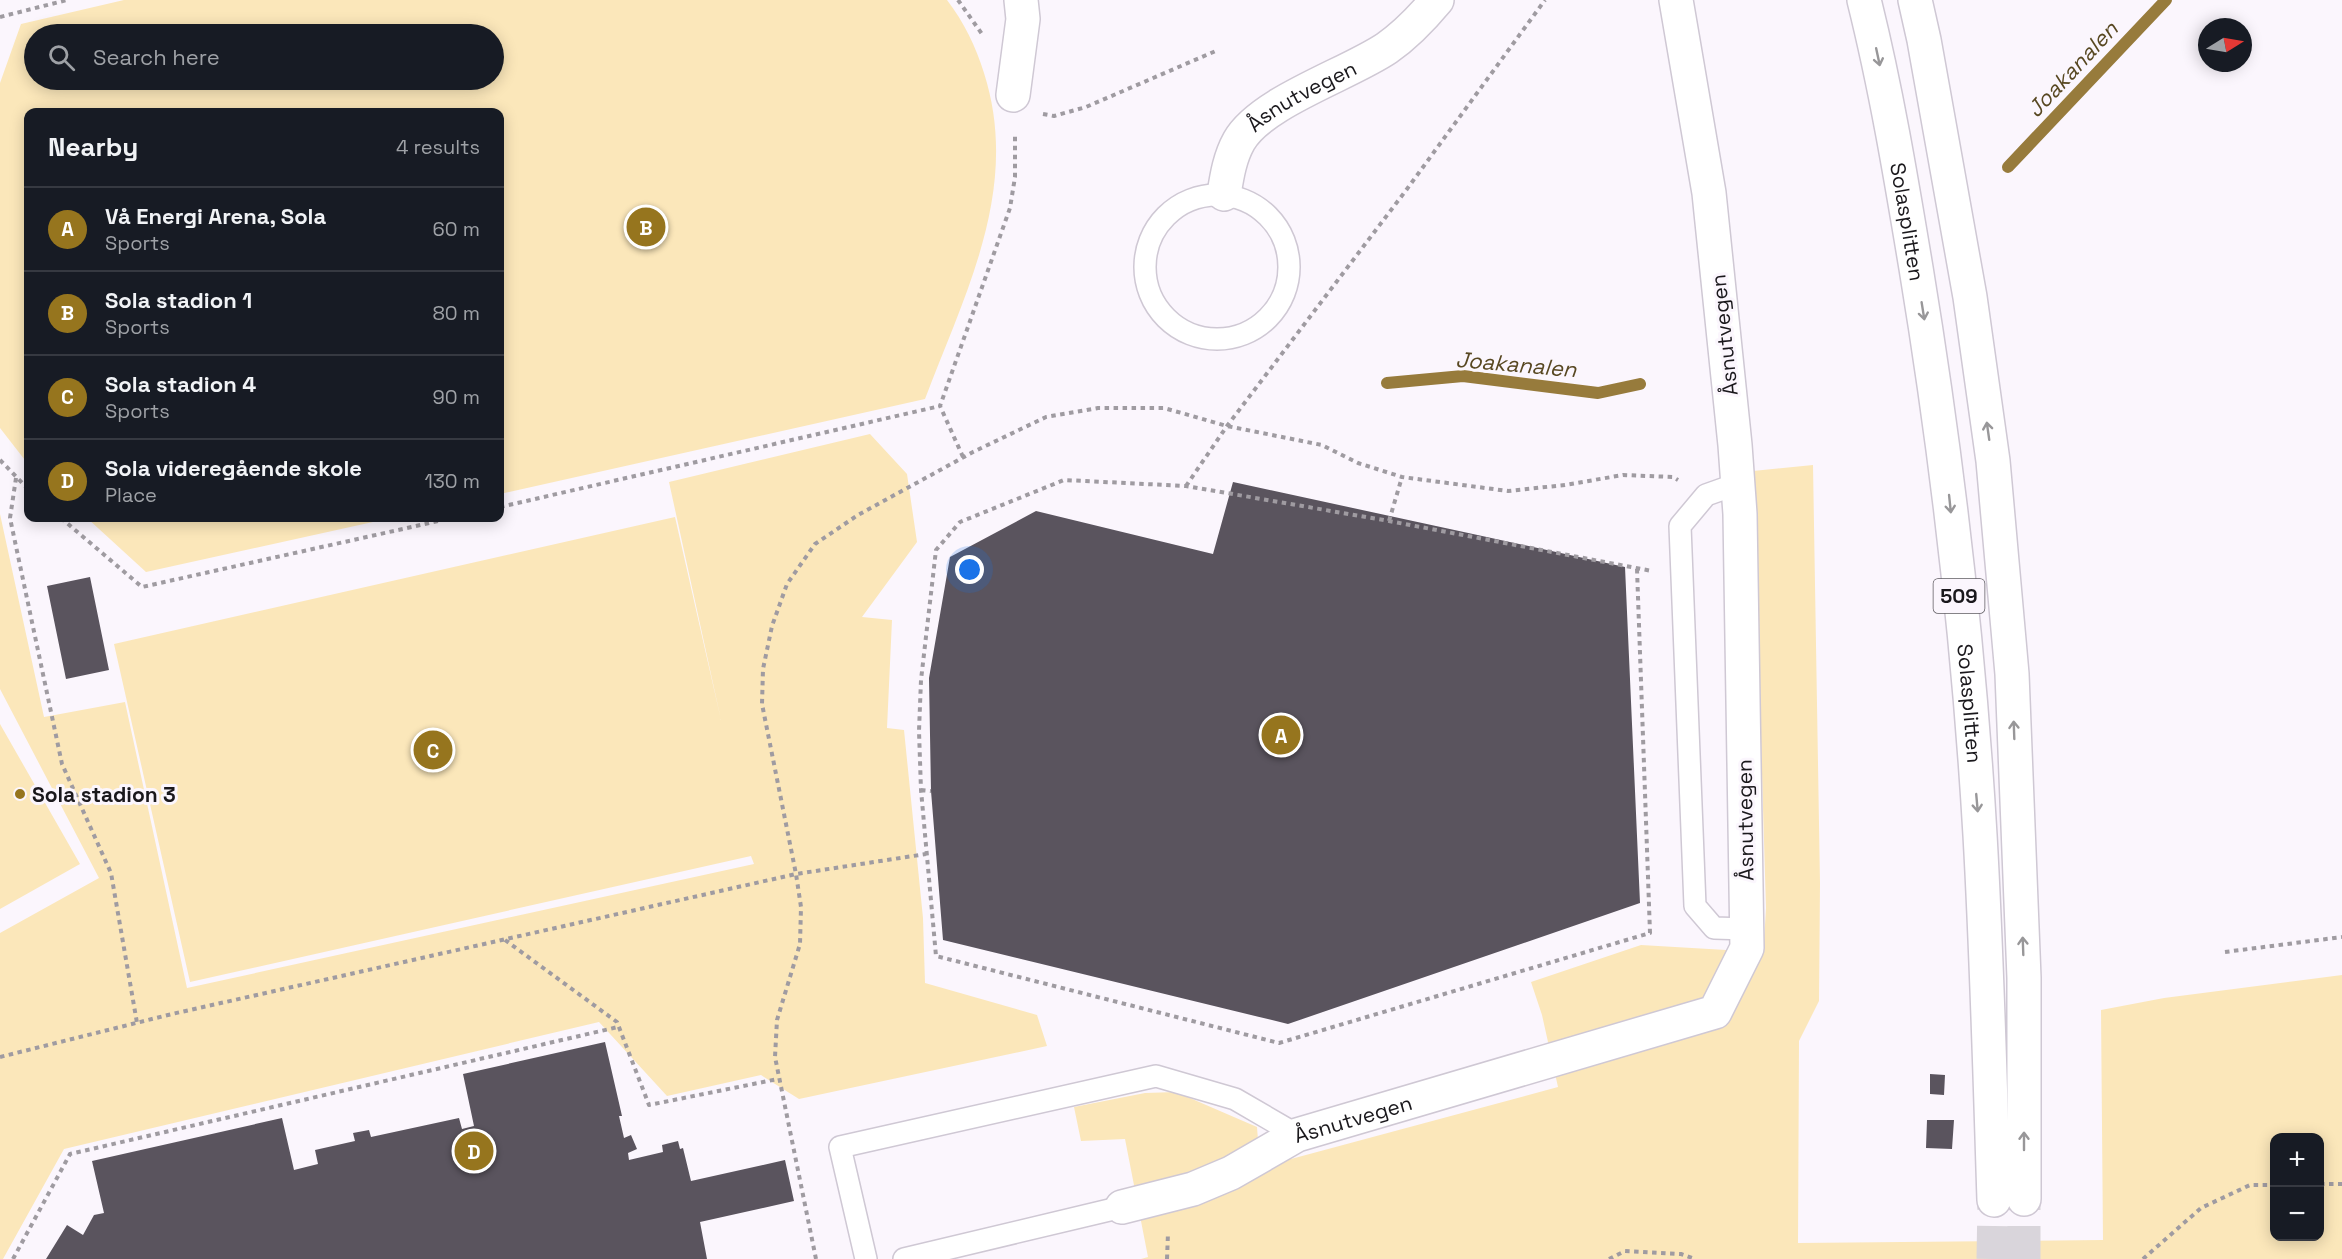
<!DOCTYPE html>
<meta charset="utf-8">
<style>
:root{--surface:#171b24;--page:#242831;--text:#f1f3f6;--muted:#9ea1a6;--line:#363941;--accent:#96751e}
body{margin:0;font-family:"Space Grotesk",sans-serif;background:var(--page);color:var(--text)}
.controls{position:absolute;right:18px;bottom:18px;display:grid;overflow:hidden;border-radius:12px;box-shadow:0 3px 15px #0003}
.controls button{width:54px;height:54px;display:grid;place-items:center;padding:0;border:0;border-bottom:2px solid var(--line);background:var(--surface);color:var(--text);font:30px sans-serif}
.compass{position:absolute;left:2198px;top:18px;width:54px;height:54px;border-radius:50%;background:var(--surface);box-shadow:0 3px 15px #0003;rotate:79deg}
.you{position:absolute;left:970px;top:570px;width:21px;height:21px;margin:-15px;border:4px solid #fff;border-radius:50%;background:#1a73e8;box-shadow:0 0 0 9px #1a73e833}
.badge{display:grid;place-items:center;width:39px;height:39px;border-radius:50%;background:var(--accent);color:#fff;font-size:20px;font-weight:700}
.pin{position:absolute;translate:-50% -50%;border:3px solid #fff;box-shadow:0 2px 6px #0006}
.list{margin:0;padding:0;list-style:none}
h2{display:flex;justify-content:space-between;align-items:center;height:78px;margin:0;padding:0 24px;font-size:26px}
h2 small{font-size:20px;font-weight:400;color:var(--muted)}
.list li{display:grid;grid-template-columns:39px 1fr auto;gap:18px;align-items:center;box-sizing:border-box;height:84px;padding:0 24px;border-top:2px solid var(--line)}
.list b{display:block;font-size:22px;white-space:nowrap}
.list p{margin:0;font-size:20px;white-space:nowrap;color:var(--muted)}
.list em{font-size:20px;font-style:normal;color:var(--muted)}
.icon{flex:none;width:33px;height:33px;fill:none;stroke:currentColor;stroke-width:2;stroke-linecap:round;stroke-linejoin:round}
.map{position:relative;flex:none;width:2342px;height:1259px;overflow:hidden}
.search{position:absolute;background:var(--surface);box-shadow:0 3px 15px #0003;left:24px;top:24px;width:480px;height:66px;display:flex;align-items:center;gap:15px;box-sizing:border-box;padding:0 21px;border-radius:33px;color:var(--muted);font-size:22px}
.panel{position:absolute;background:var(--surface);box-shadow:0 3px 15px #0003;left:24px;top:108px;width:480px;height:414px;border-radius:12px}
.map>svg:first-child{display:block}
.green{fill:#fbe7ba;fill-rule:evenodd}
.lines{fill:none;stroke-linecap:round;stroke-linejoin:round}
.stream{stroke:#977b3c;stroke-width:12}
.building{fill:#5a545e}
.highway-tunnel{stroke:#d9d5db;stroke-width:33;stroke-dasharray:33 16;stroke-linecap:butt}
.lane-casing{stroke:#cfc8d4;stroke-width:24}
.street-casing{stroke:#cfc8d4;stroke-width:36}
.highway-casing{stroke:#cfc8d4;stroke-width:36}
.path{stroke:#9f9ba1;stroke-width:4;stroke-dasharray:4.5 4.5;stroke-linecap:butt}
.lane{stroke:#fff;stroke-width:21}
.street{stroke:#fff;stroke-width:33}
.highway{stroke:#fff;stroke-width:33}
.oneway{stroke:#989799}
.poi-dot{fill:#96751e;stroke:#fbf6fd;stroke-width:2}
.labels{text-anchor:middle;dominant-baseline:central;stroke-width:6;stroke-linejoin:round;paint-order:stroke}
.shield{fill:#fbf6fd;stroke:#5e5b60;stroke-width:1.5}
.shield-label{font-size:20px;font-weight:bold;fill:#1a181c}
.street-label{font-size:21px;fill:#1a181c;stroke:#fbf6fd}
.poi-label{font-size:21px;font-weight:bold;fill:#1a181c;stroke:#fbf6fd;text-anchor:start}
.water-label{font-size:22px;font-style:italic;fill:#584822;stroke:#fbf6fd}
</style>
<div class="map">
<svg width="2342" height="1259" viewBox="0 0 2342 1259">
<rect width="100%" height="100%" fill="#fbf6fd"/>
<path class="green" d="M124 0H947C964 22 976 47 984 73 1021 189 965 293 925 399L500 494V112H28V464L0 428V83L21 24ZM494 34V80H34V34Z
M870 434 907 474 917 542 862 617 892 620 887 728 904 730 923 918 925 983 1037 1015 1047 1046 799 1099 761 1075 667 1096 599 1022 64 1149 3 1259H0V933L99 878 0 689V514L44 717 125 702 187 988 754 864 751 856 190 982 114 644 675 517 721 720 669 482Z
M1813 465 1820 883 1819 1001 1799 1041 1798 1243 2103 1240 2101 1010 2164 998 2342 975V1259H1141L1148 1257 1125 1139 1081 1141 1074 1107 1145 1093 1176 1092 1257 1127 1258 1140 1291 1159 1558 1087 1542 1015 1531 982 1641 945 1726 950 1764 942 1766 908 1753 471ZM2274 1138H2320V1236H2274Z
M87 518H391L146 572Z
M0 724 80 864 0 909Z"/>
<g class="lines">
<path class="stream" d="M2008 167 2166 0
M1387 383 1463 376 1598 393 1640 384"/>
</g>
<path class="building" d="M1233 482 1625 567 1640 903 1288 1024 943 940 931 791 929 678 950 557 1036 511 1213 554Z
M90 577 109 670 66 679 47 586Z
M605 1042 622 1116H619L624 1138 631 1135 637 1149 628 1153 629 1160 663 1152 662 1145 678 1141 680 1149 683 1148 691 1181 785 1160 794 1201 700 1222 707 1259H46L67 1225 83 1235 94 1215 104 1213 92 1161 282 1118 294 1170 318 1164 315 1150 355 1141 353 1133 369 1130 371 1137 459 1118 462 1129 474 1126 463 1074Z
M1930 1074 1945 1075 1944 1095 1930 1094Z
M1927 1120H1954L1952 1149 1926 1148Z"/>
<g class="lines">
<path class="highway-tunnel" d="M1993 1259 1994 1200
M2024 1259V1199"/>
<defs>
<path id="lane" d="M1145 267a72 72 0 1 1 144 0a72 72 0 1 1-144 0Z
M1737 484 1706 495 1680 526 1695 906 1714 928 1747 929
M866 1259 840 1147 1156 1076 1235 1099 1297 1135
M904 1259 1122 1207"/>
<g id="street">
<path d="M1013 95 1023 19 1021 0"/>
<path id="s1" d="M1224 194C1227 175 1230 157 1239 141 1261 102 1349 74 1387 48 1407 34 1422 18 1437 0"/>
<path id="s2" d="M1122 1207 1193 1189 1231 1173 1297 1135 1715 1012 1747 948 1740 514 1735 445 1709 193 1676 0"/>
</g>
<g id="highway">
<path id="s3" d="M1864 0C1886 88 1901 178 1916 268 1947 456 1969 646 1980 835 1987 957 1990 1078 1994 1200"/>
<path d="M1915 0 1924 40 1970 297 1993 461 2012 674 2024 978V1199"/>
</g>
</defs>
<use href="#lane" class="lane-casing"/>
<use href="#street" class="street-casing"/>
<use href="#highway" class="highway-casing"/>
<path class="path" d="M958 0 982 34
M0 17 67 0
M1043 114 1054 116 1086 107 1218 50
M963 457 940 406 1010 208 1015 177V133
M0 460 28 489
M16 478 10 518 62 764 111 873 137 1023
M1186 486 1227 426 1407 189 1545 0
M500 507 940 406
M61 518 142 587 452 518
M1389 521 1402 477
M1637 569 1650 933 1279 1043 936 956 921 790 919 731 921 680 936 550 960 522 1064 480 1186 486 1389 521 1652 571
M921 790 931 791
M505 940 617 1022 649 1105 778 1079
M2225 952 2342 937
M0 1057 172 1014 796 874 926 854
M2320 1184H2342
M13 1259 70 1154 618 1027
M816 1259 775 1057 777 1020 800 944 801 907 796 874 762 704 763 669 772 626 787 584 815 544 858 515 973 452 1046 417 1098 408H1164L1227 426 1322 445 1358 463 1402 477 1508 491 1565 485 1623 475 1673 477 1678 480
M1167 1259 1168 1233
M1609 1259 1625 1251 1681 1254 1695 1259
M2143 1259 2201 1208 2250 1185H2274"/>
<use href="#lane" class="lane"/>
<use href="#street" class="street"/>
<use href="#highway" class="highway"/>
</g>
<defs><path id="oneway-shaft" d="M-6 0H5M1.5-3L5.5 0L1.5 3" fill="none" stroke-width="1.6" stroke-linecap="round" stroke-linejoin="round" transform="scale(1.5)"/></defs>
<g class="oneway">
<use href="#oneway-shaft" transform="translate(1878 57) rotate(78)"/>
<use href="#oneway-shaft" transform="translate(1923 311) rotate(81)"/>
<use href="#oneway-shaft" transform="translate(1988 431) rotate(-98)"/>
<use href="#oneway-shaft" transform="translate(1950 504) rotate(84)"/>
<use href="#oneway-shaft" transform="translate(2014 730) rotate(-92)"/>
<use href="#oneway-shaft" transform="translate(1977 803) rotate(85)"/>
<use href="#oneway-shaft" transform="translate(2023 946) rotate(-92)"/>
<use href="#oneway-shaft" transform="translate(2024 1141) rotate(-90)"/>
</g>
<circle class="poi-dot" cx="20" cy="794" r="6"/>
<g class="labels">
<rect class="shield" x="1933.5" y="579" width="51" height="34" rx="4.5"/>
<g class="shield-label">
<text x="1959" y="596">509</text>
</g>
<g class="street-label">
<text stroke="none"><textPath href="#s1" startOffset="134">Åsnutvegen</textPath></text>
<text stroke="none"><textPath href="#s3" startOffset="226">Solasplitten</textPath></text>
<text transform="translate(1724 335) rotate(-96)">Åsnutvegen</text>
<text stroke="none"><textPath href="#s3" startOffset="712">Solasplitten</textPath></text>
<text transform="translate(1745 820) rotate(-91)">Åsnutvegen</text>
<text stroke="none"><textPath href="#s2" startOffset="249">Åsnutvegen</textPath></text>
</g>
<g class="poi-label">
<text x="32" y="794">Sola stadion 3</text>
</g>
<g class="water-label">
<text transform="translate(2072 69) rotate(-47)">Joakanalen</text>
<text transform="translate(1516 364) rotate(5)">Joakanalen</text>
</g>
</g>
</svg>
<div class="controls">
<button>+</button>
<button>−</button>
</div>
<svg class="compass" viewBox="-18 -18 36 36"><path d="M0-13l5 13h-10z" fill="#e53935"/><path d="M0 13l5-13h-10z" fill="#9ea1a6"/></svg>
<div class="you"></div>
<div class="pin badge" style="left:1281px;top:735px">A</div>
<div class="pin badge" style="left:646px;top:227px">B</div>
<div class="pin badge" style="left:433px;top:750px">C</div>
<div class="pin badge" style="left:474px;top:1151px">D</div>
<div class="search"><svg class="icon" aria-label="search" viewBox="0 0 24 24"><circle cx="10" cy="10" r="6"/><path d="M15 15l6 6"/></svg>Search here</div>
<section class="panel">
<h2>Nearby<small>4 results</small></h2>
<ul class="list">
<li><span class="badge">A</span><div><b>Vå Energi Arena, Sola</b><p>Sports</p></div><em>60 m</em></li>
<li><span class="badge">B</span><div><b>Sola stadion 1</b><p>Sports</p></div><em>80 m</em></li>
<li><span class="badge">C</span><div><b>Sola stadion 4</b><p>Sports</p></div><em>90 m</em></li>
<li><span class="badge">D</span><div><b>Sola videregående skole</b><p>Place</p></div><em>130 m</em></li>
</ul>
</section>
</div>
